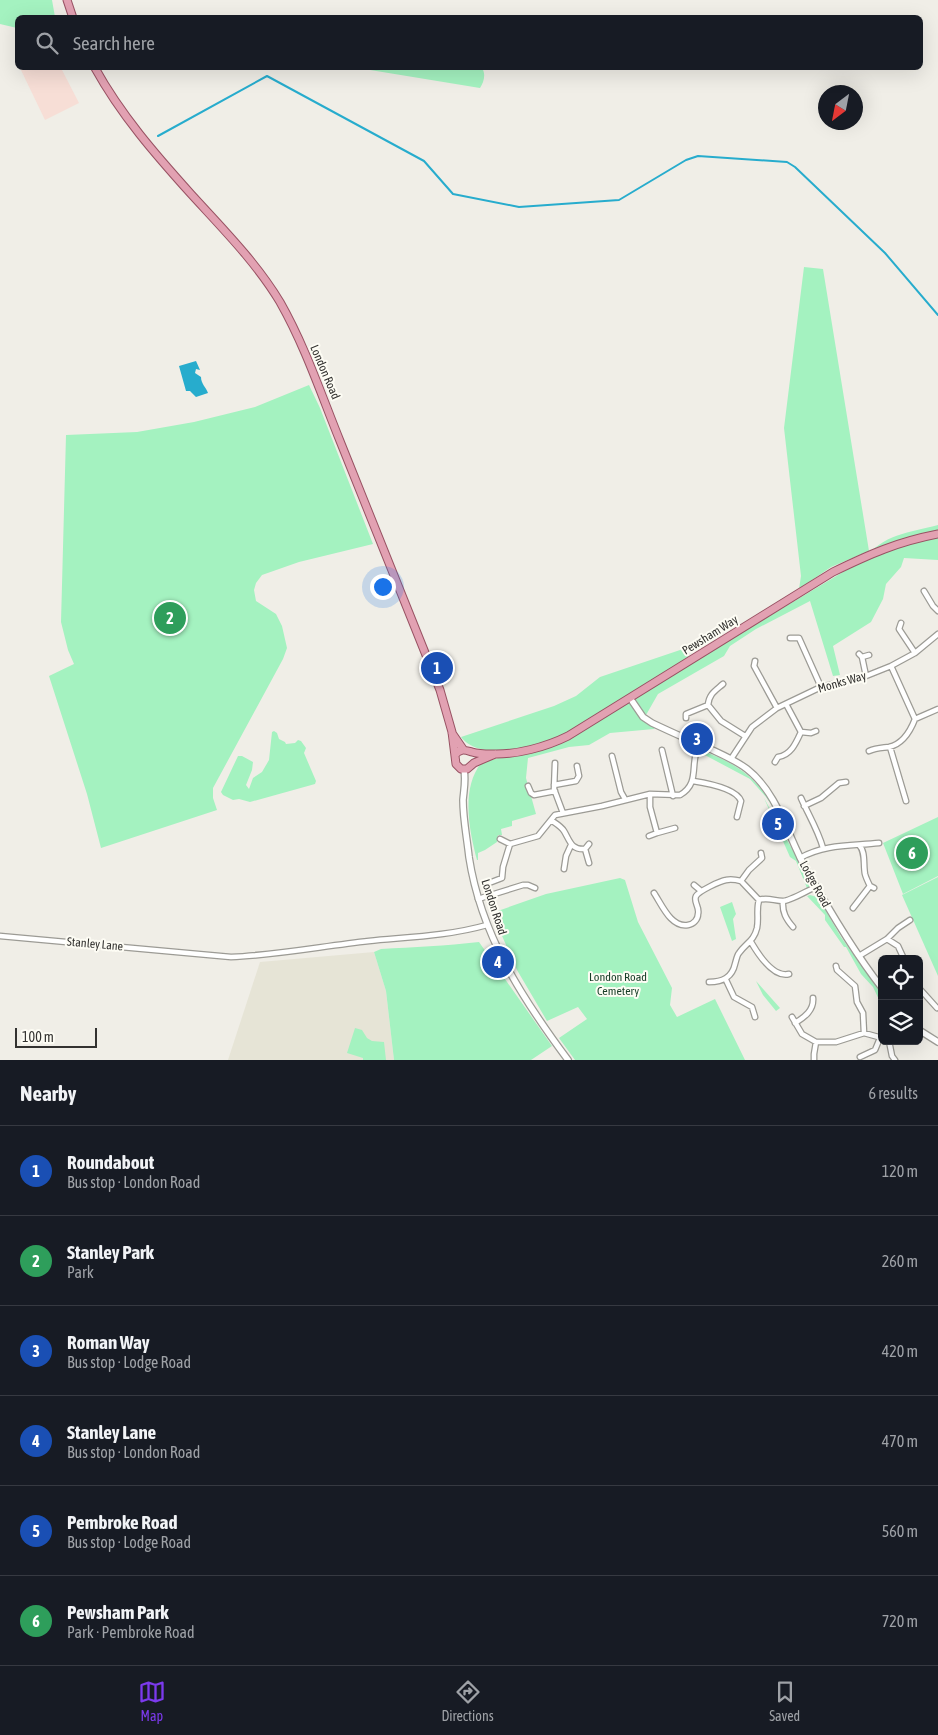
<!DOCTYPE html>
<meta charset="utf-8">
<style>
:root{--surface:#171b24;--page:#20242c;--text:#f1f3f6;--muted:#9ea1a6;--line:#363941;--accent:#7c3aed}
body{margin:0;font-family:"Asap Condensed",sans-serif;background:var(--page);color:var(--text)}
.controls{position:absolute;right:15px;bottom:15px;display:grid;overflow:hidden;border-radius:8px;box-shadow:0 5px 20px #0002}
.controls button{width:45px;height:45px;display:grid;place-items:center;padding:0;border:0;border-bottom:1px solid var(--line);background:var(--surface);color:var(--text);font:25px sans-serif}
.compass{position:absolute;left:818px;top:85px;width:45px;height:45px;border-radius:50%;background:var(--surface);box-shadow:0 5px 20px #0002;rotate:212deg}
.scale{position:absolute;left:15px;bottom:12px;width:82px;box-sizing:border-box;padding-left:5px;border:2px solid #333230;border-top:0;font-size:14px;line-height:18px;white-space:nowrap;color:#333230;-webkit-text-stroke:4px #fdfcf4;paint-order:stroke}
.you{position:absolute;left:382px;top:586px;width:18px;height:18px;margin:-12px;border:4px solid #fff;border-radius:50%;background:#1a73e8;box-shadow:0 0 0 8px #1a73e833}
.badge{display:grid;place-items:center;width:32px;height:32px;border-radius:50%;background:var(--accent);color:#fff;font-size:16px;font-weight:700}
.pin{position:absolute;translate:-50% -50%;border:2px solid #fff;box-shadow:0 1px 5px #0006}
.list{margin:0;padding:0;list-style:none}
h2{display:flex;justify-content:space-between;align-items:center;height:65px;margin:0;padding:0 20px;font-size:21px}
h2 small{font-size:16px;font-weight:400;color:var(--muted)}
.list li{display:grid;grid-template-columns:32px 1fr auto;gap:15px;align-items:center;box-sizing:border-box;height:90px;padding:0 20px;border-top:1px solid var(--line)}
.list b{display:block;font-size:19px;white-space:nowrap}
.list p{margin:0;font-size:16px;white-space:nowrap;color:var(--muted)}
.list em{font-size:16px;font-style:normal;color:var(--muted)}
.icon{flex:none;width:28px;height:28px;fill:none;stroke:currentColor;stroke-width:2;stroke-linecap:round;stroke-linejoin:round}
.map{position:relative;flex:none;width:938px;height:1060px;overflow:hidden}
.search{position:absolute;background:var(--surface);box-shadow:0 5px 20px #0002;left:15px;right:15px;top:15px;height:55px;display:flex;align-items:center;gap:12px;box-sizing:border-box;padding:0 18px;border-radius:8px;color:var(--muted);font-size:19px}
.sheet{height:605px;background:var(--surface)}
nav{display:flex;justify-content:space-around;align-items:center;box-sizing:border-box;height:70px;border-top:1px solid var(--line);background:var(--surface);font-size:14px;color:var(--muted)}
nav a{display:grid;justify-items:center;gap:2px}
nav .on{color:var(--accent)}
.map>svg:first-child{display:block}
.commercial{fill:#f7ded6}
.built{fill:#e6e4d6}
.green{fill:#a4f2c0}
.water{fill:#27accd}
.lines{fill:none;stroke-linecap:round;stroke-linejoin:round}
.stream{stroke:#27accd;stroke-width:2}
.minor-casing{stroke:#9c9b95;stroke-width:7}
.tertiary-casing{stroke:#9c9b95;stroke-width:8}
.primary-casing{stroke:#985263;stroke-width:9}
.minor{stroke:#fff;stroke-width:4.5}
.tertiary{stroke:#fff;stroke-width:5.5}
.primary{stroke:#e2a1b2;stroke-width:7}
.labels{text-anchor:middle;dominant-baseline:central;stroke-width:4;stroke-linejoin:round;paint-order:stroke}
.street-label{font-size:12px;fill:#333230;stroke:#fdfcf4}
.park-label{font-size:12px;fill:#163d27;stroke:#fdfcf4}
</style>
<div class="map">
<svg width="938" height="1060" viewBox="0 0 938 1060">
<rect width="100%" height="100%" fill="#f0eee7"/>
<path class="commercial" d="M20 68H61L79 103 45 120Z"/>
<path class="built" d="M374 952 386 991 394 1060H228L260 962Z"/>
<path class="green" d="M0 0H52L55 17 18 18 17 28 0 24Z
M358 68H482C486 74 484 82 480 88Z
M804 267 823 269 869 551 831 567 799 589 801 576 784 428Z
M309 385 320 408 373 544 299 562 262 575 256 583 254 590 256 601 276 614 282 626 287 648 283 659 213 788V798L217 810 101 848 87 794 49 676 74 664 68 650 61 622 66 435 137 432 194 422 255 407Z
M938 525V560L904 558 901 567 886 584 883 599 871 622 833 646 840 675 833 676 810 601 756 629 730 646 724 656 658 694 646 715 657 723 654 729 610 733 589 745 569 747 528 758 526 778 536 814 512 821V826L501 829 502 835H498L497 842 485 850 478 853V860H477C469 830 461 789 481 763L502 757 500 751C487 751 470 749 461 737L554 706 576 696 600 677 686 648 688 656 693 662 863 560C884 534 907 533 938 525Z
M274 731 277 733 279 739 285 742 286 744 295 743 298 740 301 741 306 748 304 753 316 781 315 784 250 802 239 799 233 800 223 795 221 792 238 756H242L253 762 252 770 246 785 249 789 253 778 262 772 269 760 272 732Z
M706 752C738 765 758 778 774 809L766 797 750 779 701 753Z
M764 798 810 882 809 887 807 888 796 861 790 857Z
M938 817V876L903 894 883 843Z
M938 877V976L902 895Z
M620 878 625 880 638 922 672 988 670 1005 677 1017 715 999 745 1060H575L559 1038 587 1019 578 1007 547 1021 517 970 492 913 546 894Z
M810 895 817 897 820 901 841 937 882 995V1006L873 987 861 974 846 947H844L825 920V915L807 896Z
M732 902 736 914 733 919 736 939 732 941 720 907Z
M479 942 552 1046 531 1060H394L386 991 374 952 381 949C413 947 446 946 479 942Z
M756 981 780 1008 776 1011 763 995Z
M355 1028 362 1030 367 1038 372 1041 384 1042 386 1060H363V1058L347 1053Z"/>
<path class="water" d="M196 361 200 370 196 369 195 373 201 377C201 384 206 387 208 393L196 397 190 391H186L179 366Z"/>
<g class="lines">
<path class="stream" d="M158 136 267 76 424 161 453 194 519 207 619 200 686 160 698 156 787 162 795 167 885 253 938 315"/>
<defs>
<path id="minor" d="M924 591 933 606 938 611
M901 623 899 629 915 653
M790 638H799L821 687
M859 654 862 657 866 676
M862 657 869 655
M755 661 754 666 777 708
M723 684C715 691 709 694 708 705L721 721 745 736
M686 718V714L708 705
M915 719 938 709
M801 732 811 733 816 731
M890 747 906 801
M662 750 673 796
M869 751C876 748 882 748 889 747 903 744 910 732 915 719L891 666
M612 756 621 792 625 799
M731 759 752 727 777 708 821 687 866 676 891 666 915 653 938 634
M775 762 778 757C791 755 796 743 801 732L786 704
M555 763 554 789 563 813
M693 781C706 783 736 788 741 801L737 817
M554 785 576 781 579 776 577 766
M528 786 531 793 534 795 555 791
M650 794V807L657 833 675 828
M801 798C808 814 818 830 823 848
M804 806 821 798 839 783 846 782
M551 820C555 823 561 826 564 831 570 841 571 850 585 849
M649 836 657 833
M500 839 510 844 538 836 555 815 602 806 650 794 680 795C701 783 689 763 699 745
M589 844 585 849 589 863
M859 845C866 852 863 864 865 874 866 878 868 882 870 886L874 888
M800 858C825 844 851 846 879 843
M564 869 566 856 571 845
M741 881 749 870 762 858 761 853
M489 883 502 878 503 867 510 844
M694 885 700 890
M654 893C662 905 671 928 688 925 694 924 698 919 698 914 700 907 693 902 696 896 699 891 720 881 726 880 731 879 737 880 741 881L759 900C768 897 774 901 783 901 790 901 808 890 816 887
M478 899 523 885H528L535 888
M783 901C782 912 786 919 793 927
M853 908 870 886
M0 936 231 957C278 955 323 946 369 941 409 937 448 936 487 925
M887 939 898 946 904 959
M751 942C758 954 773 978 789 974
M859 956 887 939 898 928 910 920
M836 966 837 970 855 986 857 1002 863 1013 864 1033
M726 980 734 997 752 1007 755 1017
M709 982C722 982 732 978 735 964 736 961 737 955 739 953 746 943 754 941 757 928 759 918 756 910 759 900
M919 988 937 1008
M792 1017 802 1034 816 1042H836L864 1033 882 1038
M795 1023C805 1017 814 1010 813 998
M889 1041 892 1056 895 1060
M860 1057 875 1050 880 1038
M814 1060V1054L816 1042"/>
<path id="tertiary" d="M630 698 643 717 652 723C669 731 686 739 704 746 718 753 734 759 747 769 778 793 788 837 806 869 829 910 853 951 882 988
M464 770C466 780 464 789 463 800 463 819 467 838 469 857 481 935 522 998 568 1060
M919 1030 938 1042"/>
<path id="primary" d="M67 0 73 18
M95 68C121 115 155 154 191 194 222 228 256 262 280 302 305 346 321 394 340 441 374 524 407 607 440 690L452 732 456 764 461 769H467L474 763 495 754
M452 733 463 749
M455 755C460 748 465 750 472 752 478 754 486 754 492 754 516 755 546 747 568 736L833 572C870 554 897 542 938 534"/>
</defs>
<use href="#minor" class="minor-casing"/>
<use href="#tertiary" class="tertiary-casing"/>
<use href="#primary" class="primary-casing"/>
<use href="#minor" class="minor"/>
<use href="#tertiary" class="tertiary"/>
<use href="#primary" class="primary"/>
</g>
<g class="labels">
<g class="street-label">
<text transform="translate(325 372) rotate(67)">London Road</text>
<text transform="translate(710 635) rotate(-32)">Pewsham Way</text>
<text transform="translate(842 682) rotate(-16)">Monks Way</text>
<text transform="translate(815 884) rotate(61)">Lodge Road</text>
<text transform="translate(494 907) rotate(72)">London Road</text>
<text transform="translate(95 944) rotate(5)">Stanley Lane</text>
</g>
<g class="park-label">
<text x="618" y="977">London Road<tspan x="618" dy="14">Cemetery</tspan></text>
</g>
</g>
</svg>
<div class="controls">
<button><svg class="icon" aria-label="locate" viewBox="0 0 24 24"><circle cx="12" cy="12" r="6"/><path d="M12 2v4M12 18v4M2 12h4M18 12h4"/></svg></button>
<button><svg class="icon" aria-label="layers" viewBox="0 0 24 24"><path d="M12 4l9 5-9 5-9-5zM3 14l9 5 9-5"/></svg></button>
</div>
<svg class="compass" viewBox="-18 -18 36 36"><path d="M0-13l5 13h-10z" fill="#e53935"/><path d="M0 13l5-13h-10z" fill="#9ea1a6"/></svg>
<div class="scale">100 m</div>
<div class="you"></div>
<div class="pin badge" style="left:437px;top:668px;background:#1a4fb4">1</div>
<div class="pin badge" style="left:170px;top:618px;background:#2e9e5b">2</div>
<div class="pin badge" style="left:697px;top:739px;background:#1a4fb4">3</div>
<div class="pin badge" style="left:498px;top:962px;background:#1a4fb4">4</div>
<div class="pin badge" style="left:778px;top:824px;background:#1a4fb4">5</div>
<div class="pin badge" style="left:912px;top:853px;background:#2e9e5b">6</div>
<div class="search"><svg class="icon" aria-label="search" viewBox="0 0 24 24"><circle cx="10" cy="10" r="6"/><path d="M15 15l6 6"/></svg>Search here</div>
</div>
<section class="sheet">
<h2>Nearby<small>6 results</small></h2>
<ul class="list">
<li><span class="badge" style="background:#1a4fb4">1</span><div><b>Roundabout</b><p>Bus stop · London Road</p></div><em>120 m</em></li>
<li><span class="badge" style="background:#2e9e5b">2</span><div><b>Stanley Park</b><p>Park</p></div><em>260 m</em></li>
<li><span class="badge" style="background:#1a4fb4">3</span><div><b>Roman Way</b><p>Bus stop · Lodge Road</p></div><em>420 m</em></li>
<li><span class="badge" style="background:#1a4fb4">4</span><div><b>Stanley Lane</b><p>Bus stop · London Road</p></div><em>470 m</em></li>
<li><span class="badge" style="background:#1a4fb4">5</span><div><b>Pembroke Road</b><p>Bus stop · Lodge Road</p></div><em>560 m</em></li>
<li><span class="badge" style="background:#2e9e5b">6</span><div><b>Pewsham Park</b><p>Park · Pembroke Road</p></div><em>720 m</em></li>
</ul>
</section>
<nav>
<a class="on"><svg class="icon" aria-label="map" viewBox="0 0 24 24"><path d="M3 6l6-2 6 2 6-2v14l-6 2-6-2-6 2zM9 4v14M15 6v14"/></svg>Map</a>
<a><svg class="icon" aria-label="directions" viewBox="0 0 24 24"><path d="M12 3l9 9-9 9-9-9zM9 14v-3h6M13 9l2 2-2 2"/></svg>Directions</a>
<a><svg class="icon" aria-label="saved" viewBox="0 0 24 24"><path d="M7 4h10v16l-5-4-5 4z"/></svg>Saved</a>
</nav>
